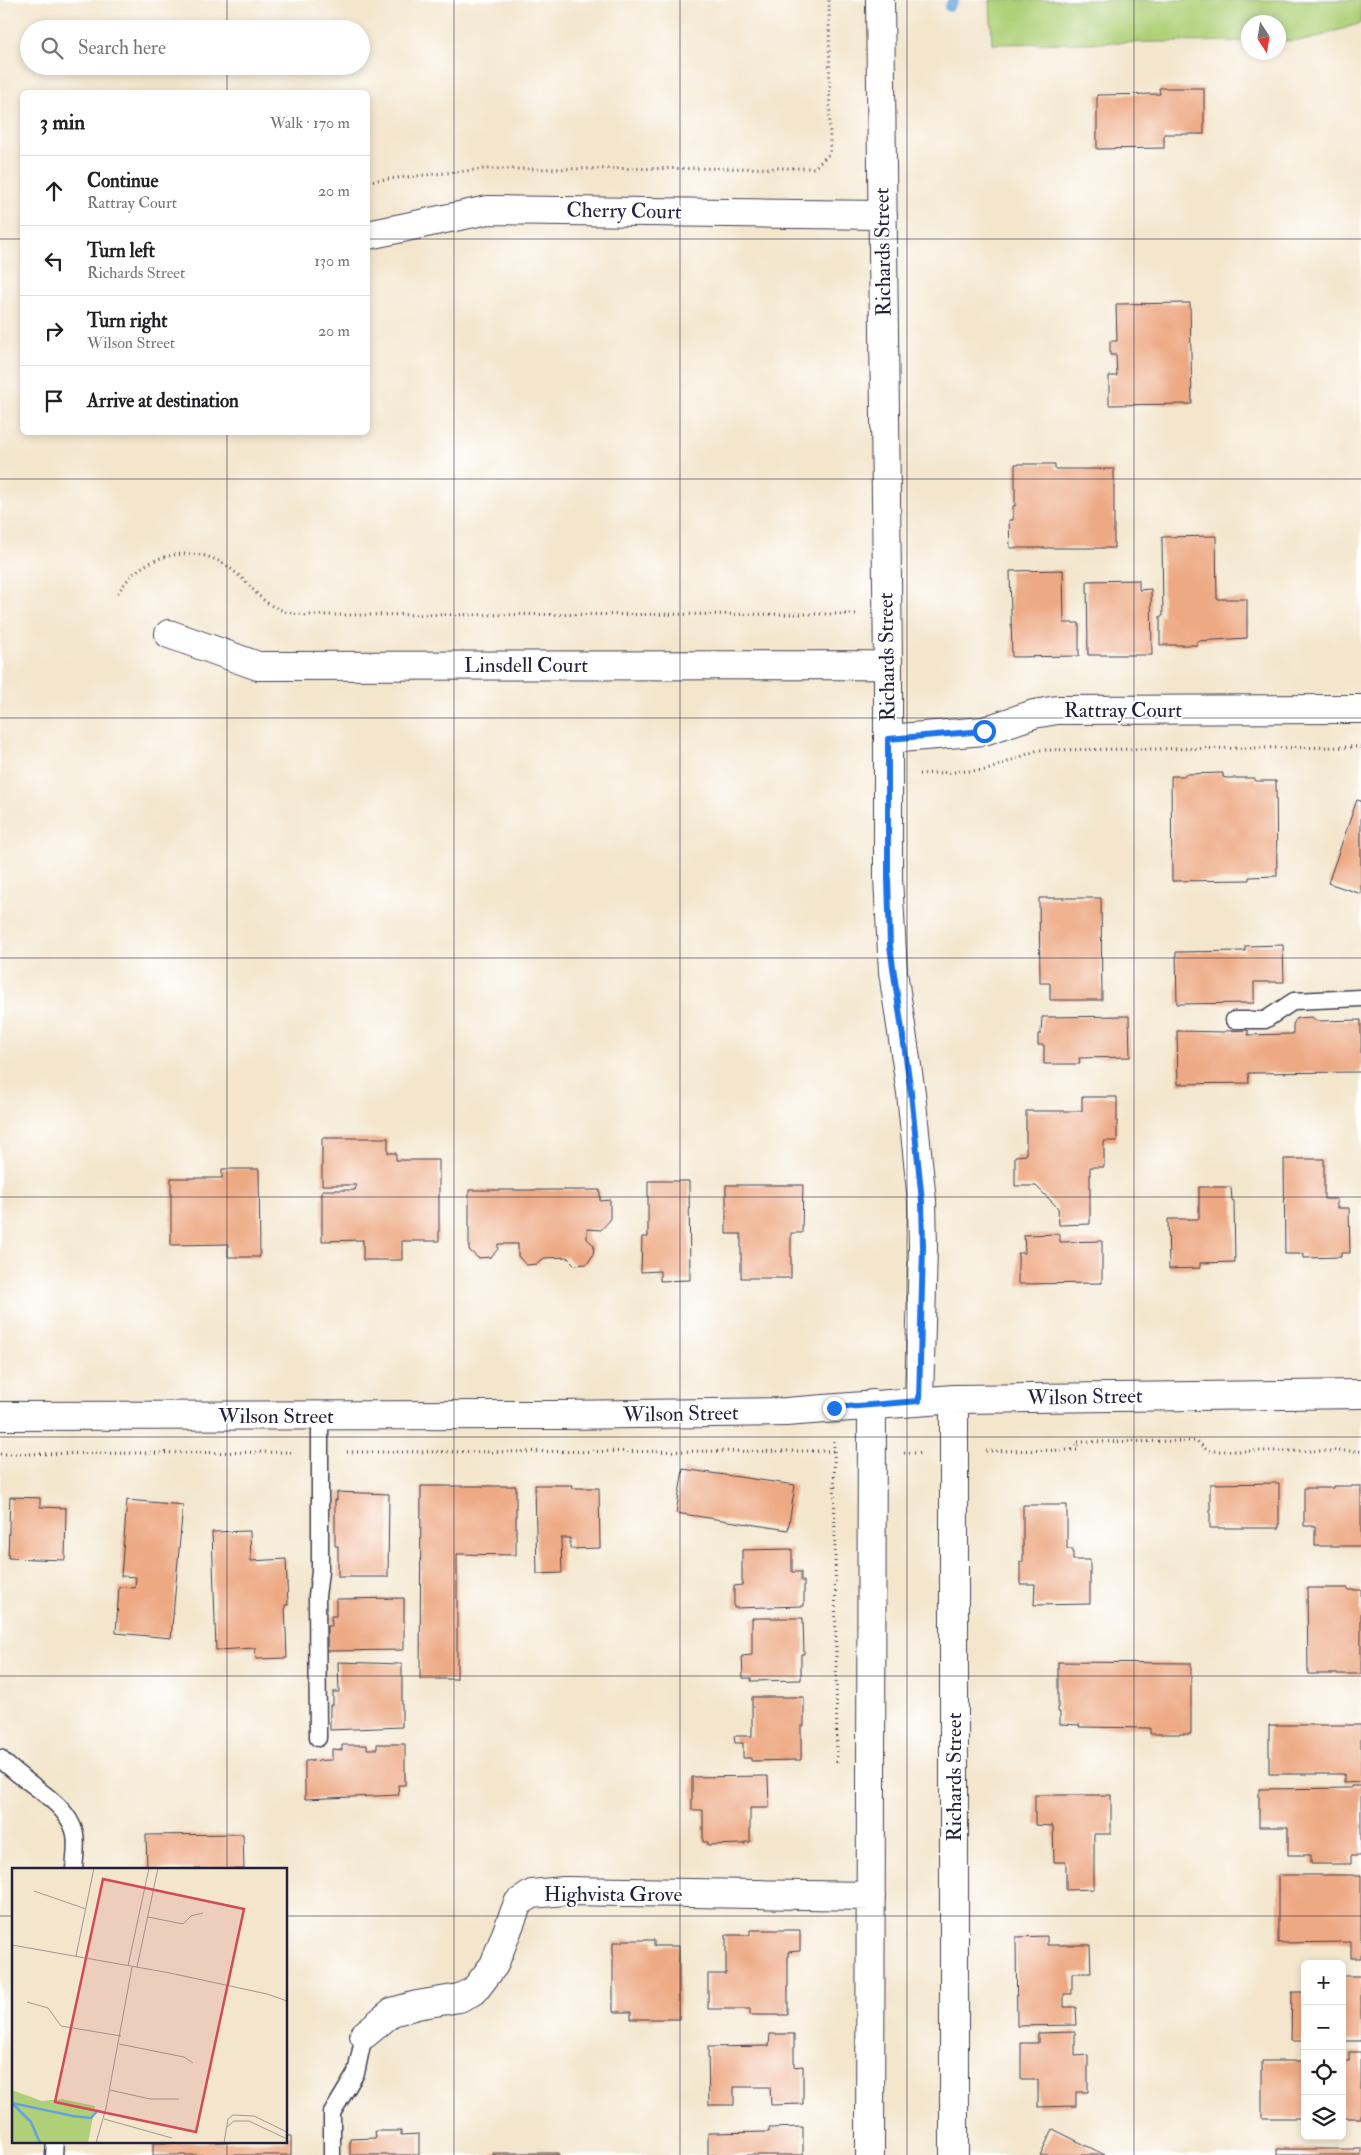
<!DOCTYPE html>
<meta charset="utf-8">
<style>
:root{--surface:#fff;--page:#f6f6f6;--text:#202124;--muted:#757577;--line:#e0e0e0}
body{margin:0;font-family:"IM FELL Double Pica",serif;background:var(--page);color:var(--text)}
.controls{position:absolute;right:15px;bottom:15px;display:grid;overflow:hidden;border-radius:8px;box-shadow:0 2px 8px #0003}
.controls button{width:45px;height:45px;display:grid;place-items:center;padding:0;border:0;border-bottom:1px solid var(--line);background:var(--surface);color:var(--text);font:25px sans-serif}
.compass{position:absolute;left:1241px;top:15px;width:45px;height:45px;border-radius:50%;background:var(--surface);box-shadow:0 2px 8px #0003;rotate:168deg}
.stop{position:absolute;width:15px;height:15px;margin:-11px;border:4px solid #1a73e8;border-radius:50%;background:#fff}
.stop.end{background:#1a73e8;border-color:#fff;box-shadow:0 1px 5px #0008}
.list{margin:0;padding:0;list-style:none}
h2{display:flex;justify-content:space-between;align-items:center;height:65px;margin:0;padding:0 20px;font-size:21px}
h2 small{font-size:16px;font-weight:400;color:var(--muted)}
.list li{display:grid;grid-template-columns:32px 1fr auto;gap:15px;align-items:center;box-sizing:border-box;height:70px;padding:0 20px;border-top:1px solid var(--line)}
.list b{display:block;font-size:19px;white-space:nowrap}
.list p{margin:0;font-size:16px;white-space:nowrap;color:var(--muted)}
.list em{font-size:16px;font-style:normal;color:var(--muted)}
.icon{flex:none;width:28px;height:28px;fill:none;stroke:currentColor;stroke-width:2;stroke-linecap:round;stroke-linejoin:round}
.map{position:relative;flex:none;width:1361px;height:2155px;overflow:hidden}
.search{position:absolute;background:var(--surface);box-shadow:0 2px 8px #0003;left:20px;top:20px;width:350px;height:55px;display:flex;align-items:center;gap:12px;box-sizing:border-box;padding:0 18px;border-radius:28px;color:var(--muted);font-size:19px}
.panel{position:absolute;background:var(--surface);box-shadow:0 2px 8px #0003;left:20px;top:90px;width:350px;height:345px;border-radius:8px}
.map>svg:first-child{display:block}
.green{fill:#afd078;stroke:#68795a}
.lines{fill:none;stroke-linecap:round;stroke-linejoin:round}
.stream{stroke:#64a3d7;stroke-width:10}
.building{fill:#eda983}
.lane-casing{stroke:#413f51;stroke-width:19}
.street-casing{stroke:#413f51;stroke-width:30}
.path{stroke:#413f51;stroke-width:3;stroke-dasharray:1 4;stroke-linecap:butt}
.lane{stroke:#fff;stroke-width:16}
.street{stroke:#fff;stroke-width:28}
.route{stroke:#1a73e8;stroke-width:6}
.grid{fill:none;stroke:#22223b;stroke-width:1;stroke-opacity:0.55}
.labels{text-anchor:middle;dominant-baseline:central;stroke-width:4;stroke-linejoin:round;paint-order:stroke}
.street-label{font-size:21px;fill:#22223b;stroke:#fff}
.inset-river{fill:none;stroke:#64a3d7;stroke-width:2.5}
.inset-road{fill:none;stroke:#9f9893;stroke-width:1}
.view{fill:#d1495b;fill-opacity:0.15;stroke:#d1495b;stroke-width:2.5}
.inset-edge{fill:none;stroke:#22223b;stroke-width:2.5}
</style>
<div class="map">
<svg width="1361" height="2155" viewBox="0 0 1361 2155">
<rect width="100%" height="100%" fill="#fff"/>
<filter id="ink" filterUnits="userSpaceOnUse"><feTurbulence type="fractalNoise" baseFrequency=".02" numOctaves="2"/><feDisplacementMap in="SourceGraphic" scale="10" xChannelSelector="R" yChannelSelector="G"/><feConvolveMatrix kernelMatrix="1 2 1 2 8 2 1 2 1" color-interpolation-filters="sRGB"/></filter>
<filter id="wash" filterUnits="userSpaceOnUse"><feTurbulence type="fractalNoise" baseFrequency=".0096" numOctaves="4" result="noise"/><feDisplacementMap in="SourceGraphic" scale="20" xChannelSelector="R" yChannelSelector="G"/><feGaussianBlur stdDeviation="1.12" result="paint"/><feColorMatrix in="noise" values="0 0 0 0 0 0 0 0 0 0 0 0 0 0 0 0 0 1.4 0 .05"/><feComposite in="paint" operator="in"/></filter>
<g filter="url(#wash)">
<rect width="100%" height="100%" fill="#f3e6cd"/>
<path class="green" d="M990 0H1361V23L1308 40 1279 41 1278 22H1248V41L992 44Z"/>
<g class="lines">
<path class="stream" d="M949 7 954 0"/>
</g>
<g id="blocks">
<path class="building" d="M1159 88H1204V134H1164V148L1097 149V95L1160 94Z
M1190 303 1192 404 1109 405V376H1117L1116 355H1110V341H1117L1116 304Z
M1015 464H1055V469H1114V548H1010L1009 520H1013V506H1015Z
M1216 536 1217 599H1247V638L1197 641V645H1160V616H1163L1162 537Z
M1063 570 1064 623H1079V656L1012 657 1010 571Z
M1139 580V590L1151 589 1152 655H1088L1087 581Z
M1223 773V777L1226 778H1255V781H1276L1277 876 1249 877V880L1172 881 1171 776H1185V774Z
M1357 800 1361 801V894L1328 883Z
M1039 898H1101L1102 1000H1050V983H1040Z
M1283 945 1284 982H1254V1003L1177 1004 1176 952 1245 951V946Z
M1129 1016 1130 1057 1079 1058 1080 1064H1044V1045H1038V1034H1041L1042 1017Z
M1312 1017 1316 1021 1361 1020V1072L1248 1073 1249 1083 1178 1084 1177 1031 1225 1032V1031L1248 1030V1035L1293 1034V1024L1297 1018Z
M1082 1097H1117V1141H1104V1167H1090V1224L1059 1225 1058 1208 1036 1186H1015V1156L1026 1155V1111H1082Z
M322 1138H388V1153H396V1160H439V1241H402V1260H363V1240L322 1241V1190H355L356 1185H322Z
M1284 1159H1324V1199H1337V1208H1349L1350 1253H1341V1257L1304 1258V1254H1285Z
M222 1169H259L260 1257H228V1244L171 1245V1178H222Z
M648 1181H689L690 1280 660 1281V1271L641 1272 642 1237H648Z
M726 1185H803L802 1233H791V1278H741V1234H726Z
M1199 1187H1231L1232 1200 1234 1201 1235 1262 1200 1263V1268L1169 1269 1168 1219H1199Z
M469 1190H600V1201L610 1200V1220L601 1230 587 1229V1239L594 1245 593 1255 587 1264 575 1265 567 1257 544 1258 537 1264 526 1265 518 1256V1244H498V1249L491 1257 478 1258 469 1250Z
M1060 1234V1242L1102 1241V1283L1018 1284V1253H1025L1024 1235Z
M683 1469 795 1485 788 1530 676 1513Z
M1279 1483V1528H1210V1484Z
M535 1485H572L571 1488H599L600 1548 570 1549V1538H561L562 1573 537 1574Z
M421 1486H516V1555L457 1554V1679H420Z
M1333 1486H1361V1546H1315V1526H1304V1488H1333Z
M337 1492 389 1494 388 1577H338V1546H335V1500H337Z
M10 1497 40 1498V1507L66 1508 65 1560 8 1558Z
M127 1500 183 1505 171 1638 116 1633 119 1587 135 1588 136 1577 121 1576Z
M1023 1505H1067V1549H1073V1560H1090V1604L1034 1605 1035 1584H1020V1562H1023Z
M250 1531 251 1561 286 1559 288 1605H285L287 1658 256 1659 255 1648 216 1650 212 1532Z
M792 1549V1572H801V1581H804V1606L734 1608V1586L742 1585V1550Z
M1307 1588H1348V1590H1361V1674H1308Z
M404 1598V1650L327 1651V1626H332L331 1616H336V1599Z
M752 1618H803L804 1654H801V1680L751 1681V1678H743L742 1656 752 1655Z
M338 1662 402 1664V1727L330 1730V1705H333V1692H339Z
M1058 1662 1191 1663V1734H1150V1728L1079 1727 1080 1725 1060 1724V1712H1058Z
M752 1697H804V1726H801V1760L751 1761V1758H743V1743H735L734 1736H752Z
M1269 1725H1361V1782L1344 1783V1774H1269Z
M377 1744H405V1785H398L399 1795 305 1799V1761L332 1760V1749L342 1750V1745H367V1749H377Z
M768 1776 769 1808H750V1842H745V1844L708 1845V1842H703V1810H692V1777Z
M1351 1786H1361V1856H1351V1864H1311V1855H1288V1827H1259V1789L1351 1788Z
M1035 1795H1111V1834H1094V1889L1066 1890V1862H1054L1053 1826 1035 1825Z
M243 1834 244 1869H147L146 1835Z
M1278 1875H1361V1958H1351V1942L1278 1943Z
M750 1930H800V1951L788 1952V2015H750V2009H708V1974H726V1935H750Z
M1047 1936V1945H1090L1091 1973H1072V1994H1064V2007H1076L1077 2025 1017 2026 1016 1937Z
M622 1940H654V1946H679V2019H631V2012H613V1942H622Z
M1342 1976H1361V2041H1342Z
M1292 1992H1305V2041H1291Z
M1075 2032V2056L1088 2055V2092H1076V2106L1038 2107V2080H1021V2043H1038V2033Z
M770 2034H794V2067L803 2066V2104L771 2105 770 2087H734V2105H709L708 2047 769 2046Z
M1349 2052H1361V2118H1342V2061H1349Z
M1262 2061H1305V2118H1262Z
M803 2127V2155H708V2133L769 2132V2128Z
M1053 2129 1105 2155H1040Z
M375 2131H401V2135L419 2134V2155H350V2139L376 2138Z
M286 2136H291V2155H153V2143L286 2141Z
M1354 2148H1361V2155H1277V2149H1354Z
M493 2153H559V2155H493Z"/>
</g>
</g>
<g filter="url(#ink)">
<use href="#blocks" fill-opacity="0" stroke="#413f51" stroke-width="1"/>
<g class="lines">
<defs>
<path id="lane" d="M1234 1020H1265L1294 1001 1361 998
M318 1738 317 1596 320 1572V1415
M0 1758C21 1782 68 1801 75 1834 77 1845 75 1857 74 1869
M54 2155 55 2141
M332 2155V2113L356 2073 364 2035"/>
<path id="street" d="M880 0 888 665V878L893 972 911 1093 922 1201 923 1247 919 1401
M368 235 488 210 883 215
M169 634 258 666 888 665
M888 739 984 731 1034 714 1057 710 1361 709
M954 1399V2155
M0 1416 559 1415 786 1412 954 1399 1361 1394
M364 2035 392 2012 417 2005 459 1998 474 1991 494 1965 518 1903 532 1894 564 1891 871 1896
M870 2155 872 1404"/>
</defs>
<use href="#lane" class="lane-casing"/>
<use href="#street" class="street-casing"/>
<path class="path" d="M368 181 484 169 814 168 830 153 829 0
M118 593C122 587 127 580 132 575 157 552 198 546 227 566 261 590 257 610 306 615L856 614
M919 774 987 770 1038 750 1361 747
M834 1441 837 1764
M986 1451 1077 1450V1442L1197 1441 1208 1451H1361
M347 1452 834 1451
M904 1453H922
M0 1454 293 1452"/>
<use href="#lane" class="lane"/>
<use href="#street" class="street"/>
</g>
</g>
<g class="lines" filter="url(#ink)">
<path class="route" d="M834 1408 919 1401 923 1247 922 1201 911 1093 890 946 888 878V739L984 731"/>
</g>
<path class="grid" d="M227 0V29M454 0V2155M680 0V2155M907 0V2155M1134 0V2155M227 66V92M0 239H22M368 239H1361M227 432V1869M0 479H1361M0 718H1361M0 958H1361M0 1197H1361M0 1437H1361M0 1676H1361M0 1916H14M286 1916H1361M227 2141V2155"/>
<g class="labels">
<g class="street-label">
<text transform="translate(624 211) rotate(1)">Cherry Court</text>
<text transform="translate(883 252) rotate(-91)">Richards Street</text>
<text transform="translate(887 657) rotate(-91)">Richards Street</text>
<text x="526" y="665">Linsdell Court</text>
<text x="1123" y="710">Rattray Court</text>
<text transform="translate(1085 1397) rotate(-1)">Wilson Street</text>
<text transform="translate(681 1414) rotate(-1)">Wilson Street</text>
<text x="276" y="1416">Wilson Street</text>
<text transform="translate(954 1777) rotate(-90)">Richards Street</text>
<text x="613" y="1894">Highvista Grove</text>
</g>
</g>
<g transform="translate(12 1868)">
<rect width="275" height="275" fill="#f3e6cd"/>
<path d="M0 222 30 233 50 231 83 238 76 275H0Z" fill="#afd078"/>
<path class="inset-river" d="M0 235 61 248 79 250 86 242M0 235 19 254 28 275"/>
<path class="inset-road" d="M22 23 74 41M136 49 171 56 179 48 191 45M0 77 158 105 255 126 275 133M64 88 82 0M116 98 137 0M125 99 146 0M15 134 36 140 49 158 109 168M107 176 172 189 181 195M98 222 138 231H167M92 251 160 270M215 259 222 253H237L275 271M84 275 94 240 120 99M212 275 216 251 221 247 242 248 275 264"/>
<path class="view" d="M91 11 232 41 184 264 43 234Z"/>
<rect width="275" height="275" class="inset-edge"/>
</g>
</svg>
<div class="controls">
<button>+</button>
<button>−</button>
<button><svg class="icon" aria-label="locate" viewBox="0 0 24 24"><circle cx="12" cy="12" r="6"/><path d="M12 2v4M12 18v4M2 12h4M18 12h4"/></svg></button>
<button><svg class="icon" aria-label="layers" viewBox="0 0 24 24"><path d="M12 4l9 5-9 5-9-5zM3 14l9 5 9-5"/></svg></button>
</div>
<svg class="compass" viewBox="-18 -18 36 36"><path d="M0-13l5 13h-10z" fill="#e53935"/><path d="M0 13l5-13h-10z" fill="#757577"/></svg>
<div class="stop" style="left:984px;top:731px"></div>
<div class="stop end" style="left:834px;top:1408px"></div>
<div class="search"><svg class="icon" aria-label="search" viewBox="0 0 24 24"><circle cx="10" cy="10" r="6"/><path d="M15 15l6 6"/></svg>Search here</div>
<section class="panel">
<h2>3 min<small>Walk · 170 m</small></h2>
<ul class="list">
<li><svg class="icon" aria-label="ahead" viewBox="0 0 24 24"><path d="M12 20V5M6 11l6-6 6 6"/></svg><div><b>Continue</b><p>Rattray Court</p></div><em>20 m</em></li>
<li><svg class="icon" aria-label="left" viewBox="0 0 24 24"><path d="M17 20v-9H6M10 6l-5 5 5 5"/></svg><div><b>Turn left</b><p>Richards Street</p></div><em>130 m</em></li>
<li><svg class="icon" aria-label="right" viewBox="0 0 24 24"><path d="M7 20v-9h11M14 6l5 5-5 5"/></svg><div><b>Turn right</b><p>Wilson Street</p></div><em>20 m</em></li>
<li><svg class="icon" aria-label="arrive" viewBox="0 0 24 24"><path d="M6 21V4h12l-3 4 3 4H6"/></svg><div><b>Arrive at destination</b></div></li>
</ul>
</section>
</div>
